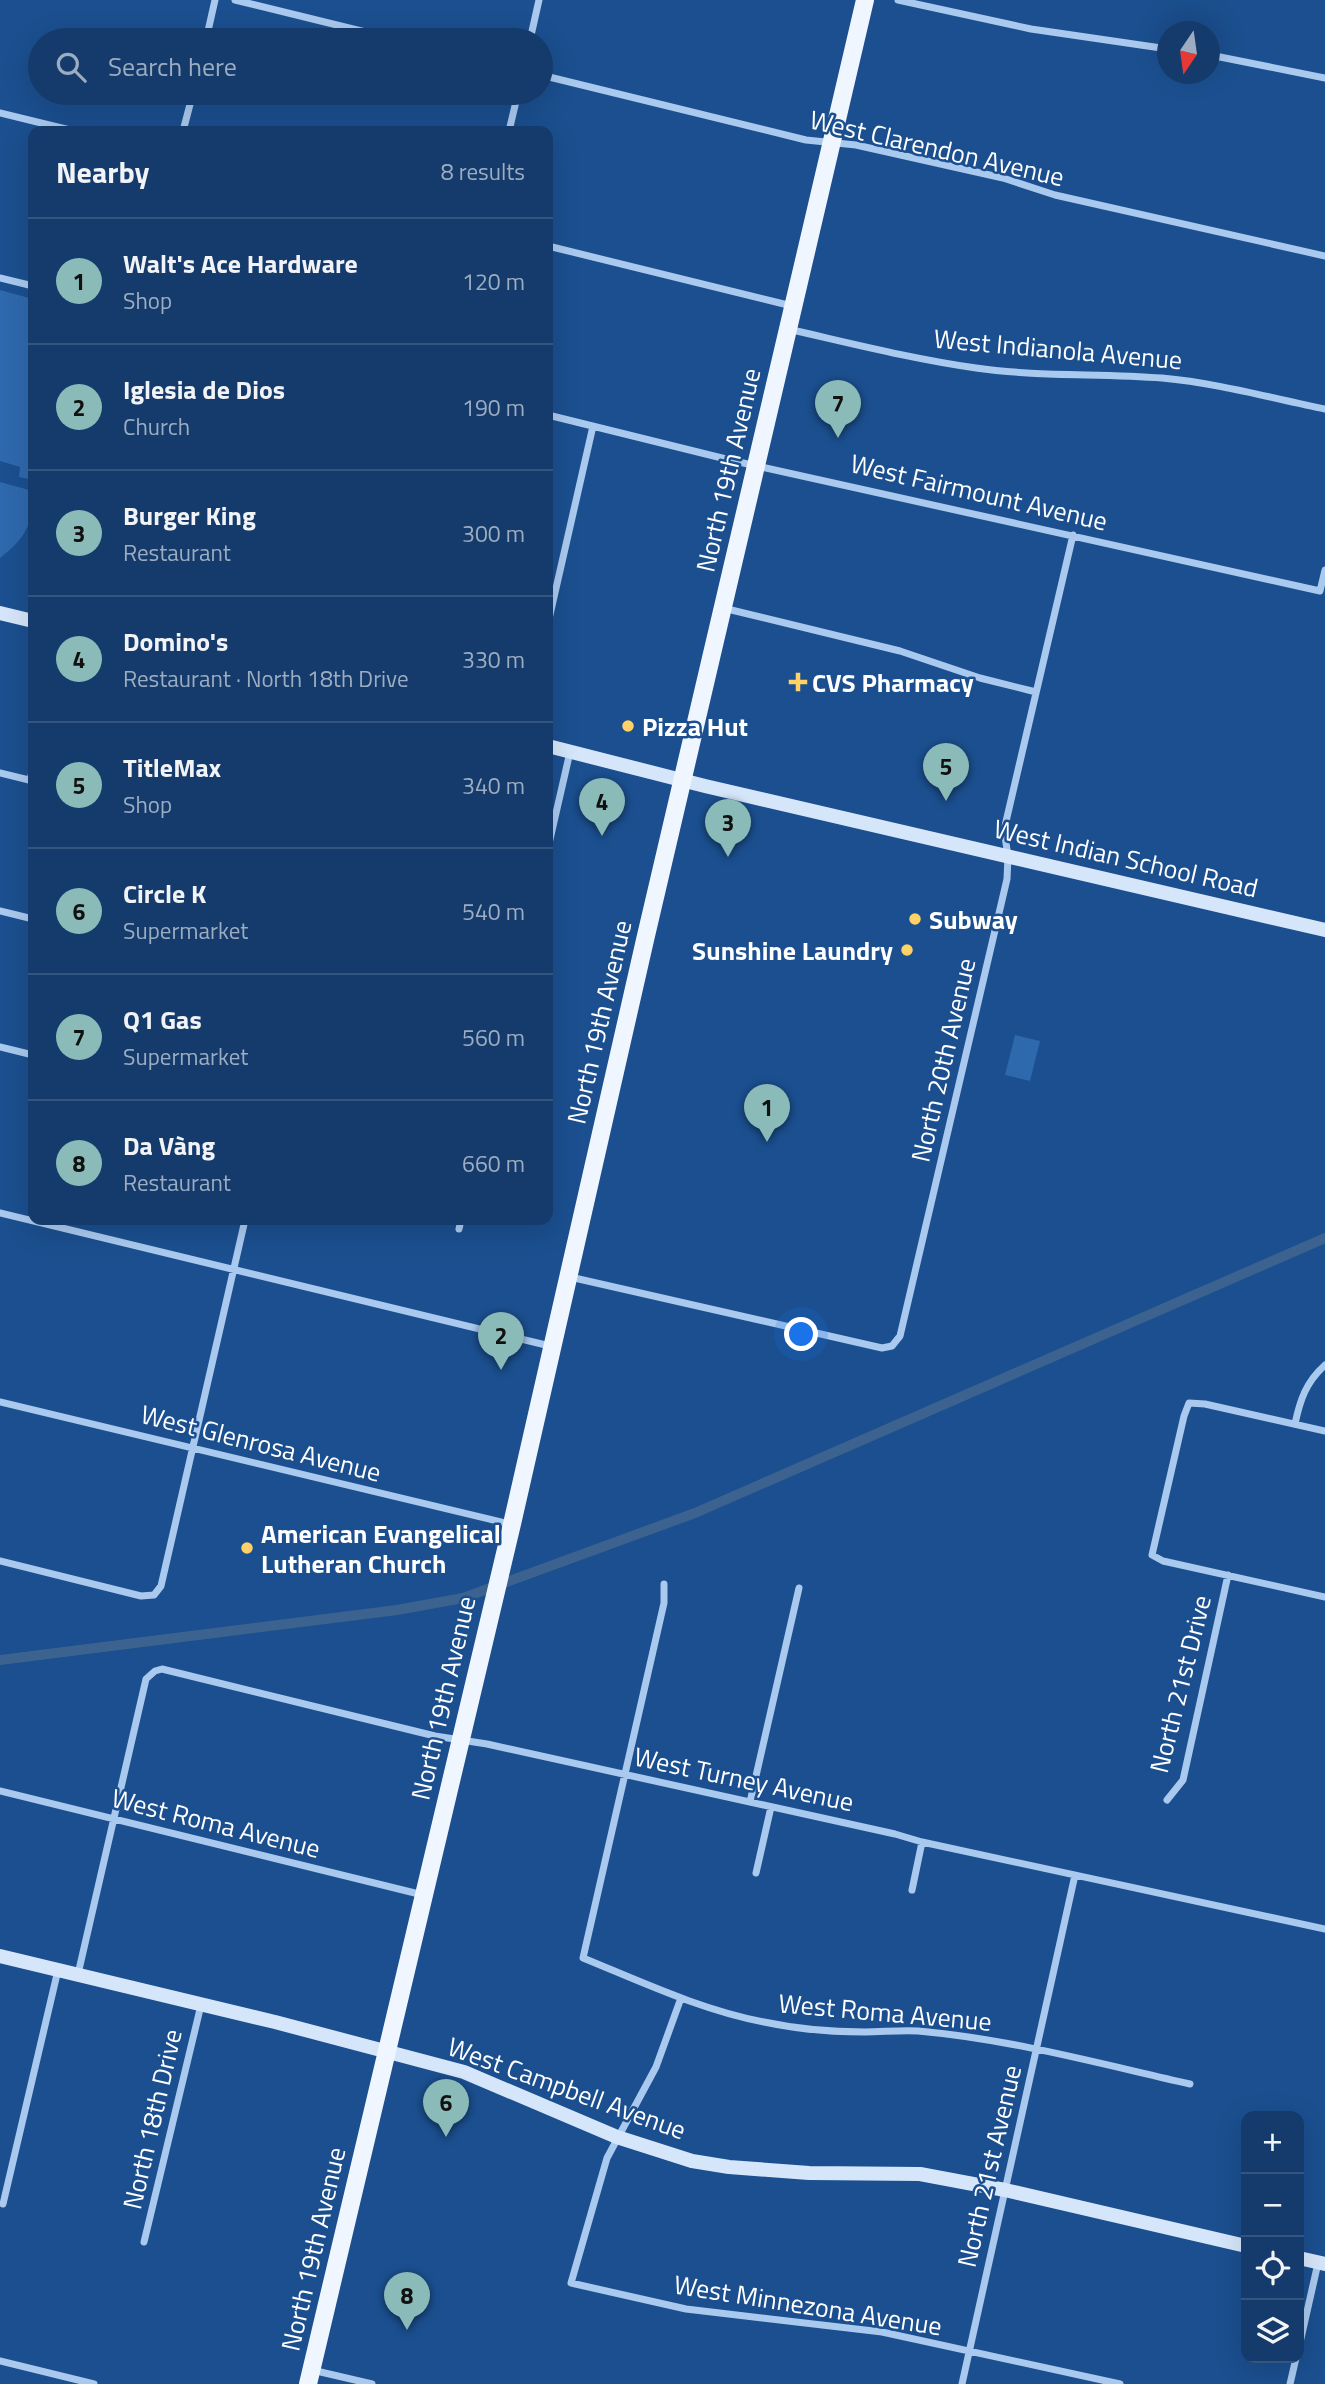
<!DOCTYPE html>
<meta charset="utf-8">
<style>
:root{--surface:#143b6b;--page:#1d4271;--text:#f1f3f6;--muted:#9dadc1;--line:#33557e;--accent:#8bbbb9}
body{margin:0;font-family:"Titillium Web",sans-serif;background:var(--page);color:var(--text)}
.controls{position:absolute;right:21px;bottom:21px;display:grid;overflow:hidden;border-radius:14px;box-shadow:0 7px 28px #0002}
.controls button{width:63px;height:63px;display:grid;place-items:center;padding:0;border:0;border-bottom:2px solid var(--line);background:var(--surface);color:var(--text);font:35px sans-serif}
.compass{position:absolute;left:1157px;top:21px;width:63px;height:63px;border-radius:50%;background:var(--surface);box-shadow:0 7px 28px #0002;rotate:193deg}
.you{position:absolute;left:802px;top:1335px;width:24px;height:24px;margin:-18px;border:5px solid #fff;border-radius:50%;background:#1a73e8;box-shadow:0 0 0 10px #1a73e833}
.badge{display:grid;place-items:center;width:46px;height:46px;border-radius:50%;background:var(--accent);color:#111;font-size:23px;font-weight:700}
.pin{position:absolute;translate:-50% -58px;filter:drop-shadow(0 2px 4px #0008)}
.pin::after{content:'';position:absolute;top:37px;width:24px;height:21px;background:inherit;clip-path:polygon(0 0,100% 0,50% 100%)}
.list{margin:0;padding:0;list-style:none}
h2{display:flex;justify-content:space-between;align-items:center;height:91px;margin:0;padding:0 28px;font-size:30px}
h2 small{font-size:23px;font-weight:400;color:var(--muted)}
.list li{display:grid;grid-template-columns:46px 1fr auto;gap:21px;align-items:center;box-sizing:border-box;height:126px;padding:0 28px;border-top:2px solid var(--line)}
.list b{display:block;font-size:26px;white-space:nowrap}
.list p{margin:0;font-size:23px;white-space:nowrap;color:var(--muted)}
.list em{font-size:23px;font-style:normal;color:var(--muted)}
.icon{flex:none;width:38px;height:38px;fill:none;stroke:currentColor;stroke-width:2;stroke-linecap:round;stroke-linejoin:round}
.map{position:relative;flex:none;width:1325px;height:2384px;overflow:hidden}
.search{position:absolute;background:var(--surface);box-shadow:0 7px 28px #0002;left:28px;top:28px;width:525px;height:77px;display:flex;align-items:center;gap:18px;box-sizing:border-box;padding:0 24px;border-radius:38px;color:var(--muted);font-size:26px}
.panel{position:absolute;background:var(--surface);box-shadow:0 7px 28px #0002;left:28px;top:126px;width:525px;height:1099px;border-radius:14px}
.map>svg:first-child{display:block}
.green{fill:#2e69ad}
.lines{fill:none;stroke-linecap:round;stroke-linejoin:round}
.canal{stroke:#3c6290;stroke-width:10}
.street{stroke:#a9c9ee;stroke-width:7}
.secondary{stroke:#d6e6fa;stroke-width:14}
.primary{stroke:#f0f6ff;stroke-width:18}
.poi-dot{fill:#ffd166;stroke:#1b4f8f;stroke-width:2.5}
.labels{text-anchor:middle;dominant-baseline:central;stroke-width:5;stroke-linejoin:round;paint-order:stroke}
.street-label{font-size:26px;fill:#fff;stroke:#1b4f8f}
.poi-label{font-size:26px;font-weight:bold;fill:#fff;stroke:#1b4f8f;text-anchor:start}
</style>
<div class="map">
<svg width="1325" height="2384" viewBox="0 0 1325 2384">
<rect width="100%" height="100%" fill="#1b4f8f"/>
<path class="green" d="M0 290 33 299V480L19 477 20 467 0 461Z
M0 482 33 491C33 524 26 538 0 558Z
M1015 1035 1040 1041 1030 1081 1005 1075Z"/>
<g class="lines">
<path class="canal" d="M0 1660 397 1610 463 1598 695 1513 1325 1238"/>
<path class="street" d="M235 0 398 40
M898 0 1031 29 1168 49
M206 40 215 0
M530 40 539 0
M1210 55 1325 78
M541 75 806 140 856 145 1003 178 1055 195 1325 256
M0 113 74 131
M183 131 193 93
M509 131 518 93
M548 246 792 306
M0 278 33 286
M788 329C850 343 912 359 976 368 1038 377 1100 373 1162 378 1217 383 1271 398 1325 409
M548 415 730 460 1320 591 1325 570
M723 608 900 651 980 678 1036 692
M549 619 593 426
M0 773 33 781
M30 780 33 767
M548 848 570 752
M0 911 33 919
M0 1047 33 1055
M0 1213 550 1346
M459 1229 461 1220
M570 1277 882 1348 892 1346 900 1336 1007 879 1008 856 1004 830 1073 535
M0 1402 510 1524
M1295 1424C1300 1400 1306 1382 1325 1365
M1325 1431 1205 1404 1189 1403 1184 1416 1152 1555 1163 1561 1325 1597
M0 1561 141 1596 154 1595 161 1586 245 1220
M664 1584V1603L583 1958C642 1982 701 2010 764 2022 797 2029 832 2032 865 2032 882 2032 901 2030 918 2031 1010 2039 1101 2064 1190 2084
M0 1791 423 1895
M1167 1800 1183 1780 1228 1575
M750 1802 799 1588
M756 1873 771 1807
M912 1890 922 1842
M78 1974 146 1679 155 1671 162 1669 435 1736 487 1744 895 1834 922 1842 1325 1929
M681 1998 656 2067 607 2158 571 2283 686 2309 882 2332 1120 2384
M3 2204 58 1970
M144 2242 201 2005
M1299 2347 1318 2263
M0 2361 94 2384
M312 2370 372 2384
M962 2384 1075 1875
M1290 2384 1296 2358"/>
<path class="secondary" d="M0 613 33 621
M548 746 705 786 1325 930
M0 1956 275 2022 464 2072 617 2137 692 2161 729 2167 809 2173 920 2174 1005 2190 1246 2246
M1299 2258 1325 2264"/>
<path class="primary" d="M308 2384 512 1524 645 940 865 0"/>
</g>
<g class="poi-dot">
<path d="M794.5 671.5h7v7h7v7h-7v7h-7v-7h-7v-7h7z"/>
<circle cx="628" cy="726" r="7"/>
<circle cx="915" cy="919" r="7"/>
<circle cx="907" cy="950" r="7"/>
<circle cx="247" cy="1548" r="7"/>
</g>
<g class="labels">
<g class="street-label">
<text transform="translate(937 148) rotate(13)">West Clarendon Avenue</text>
<text transform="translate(1058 349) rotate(5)">West Indianola Avenue</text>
<text transform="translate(728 470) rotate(-77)">North 19th Avenue</text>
<text transform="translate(979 492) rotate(13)">West Fairmount Avenue</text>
<text transform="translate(1126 858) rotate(13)">West Indian School Road</text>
<text transform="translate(599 1022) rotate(-77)">North 19th Avenue</text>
<text transform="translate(943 1060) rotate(-77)">North 20th Avenue</text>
<text transform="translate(261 1443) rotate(14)">West Glenrosa Avenue</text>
<text transform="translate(1180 1684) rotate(-76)">North 21st Drive</text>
<text transform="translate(443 1698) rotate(-77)">North 19th Avenue</text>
<text transform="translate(744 1779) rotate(12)">West Turney Avenue</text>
<text transform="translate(216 1823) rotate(14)">West Roma Avenue</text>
<text transform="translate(885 2012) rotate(5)">West Roma Avenue</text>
<text transform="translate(567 2088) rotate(20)">West Campbell Avenue</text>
<text transform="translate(152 2119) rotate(-77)">North 18th Drive</text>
<text transform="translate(989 2166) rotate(-77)">North 21st Avenue</text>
<text transform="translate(313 2249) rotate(-77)">North 19th Avenue</text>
<text transform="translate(808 2305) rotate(9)">West Minnezona Avenue</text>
</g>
<g class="poi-label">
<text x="812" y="682">CVS Pharmacy</text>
<text x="642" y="726">Pizza Hut</text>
<text x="929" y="919">Subway</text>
<text x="893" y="950" text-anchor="end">Sunshine Laundry</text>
<text x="261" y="1533">American Evangelical<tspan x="261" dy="30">Lutheran Church</tspan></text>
</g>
</g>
</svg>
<div class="controls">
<button>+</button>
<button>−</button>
<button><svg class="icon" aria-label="locate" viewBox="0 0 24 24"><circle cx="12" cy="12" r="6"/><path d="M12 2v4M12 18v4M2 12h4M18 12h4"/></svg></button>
<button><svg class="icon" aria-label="layers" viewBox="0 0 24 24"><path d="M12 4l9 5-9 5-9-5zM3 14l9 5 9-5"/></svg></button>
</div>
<svg class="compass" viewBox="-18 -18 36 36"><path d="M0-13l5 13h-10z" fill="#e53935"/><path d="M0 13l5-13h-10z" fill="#9dadc1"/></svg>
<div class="you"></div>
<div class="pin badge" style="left:767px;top:1142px">1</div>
<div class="pin badge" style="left:501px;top:1370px">2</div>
<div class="pin badge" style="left:728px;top:857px">3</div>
<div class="pin badge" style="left:602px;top:836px">4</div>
<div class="pin badge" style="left:946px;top:801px">5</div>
<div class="pin badge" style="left:446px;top:2137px">6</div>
<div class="pin badge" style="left:838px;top:438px">7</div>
<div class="pin badge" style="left:407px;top:2330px">8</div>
<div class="search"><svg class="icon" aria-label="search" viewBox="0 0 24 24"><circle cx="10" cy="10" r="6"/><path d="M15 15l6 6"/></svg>Search here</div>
<section class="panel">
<h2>Nearby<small>8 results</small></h2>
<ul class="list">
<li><span class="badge">1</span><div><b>Walt's Ace Hardware</b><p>Shop</p></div><em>120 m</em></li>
<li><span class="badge">2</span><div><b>Iglesia de Dios</b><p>Church</p></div><em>190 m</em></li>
<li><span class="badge">3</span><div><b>Burger King</b><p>Restaurant</p></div><em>300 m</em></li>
<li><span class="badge">4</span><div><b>Domino's</b><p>Restaurant · North 18th Drive</p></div><em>330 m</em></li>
<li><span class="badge">5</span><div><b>TitleMax</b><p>Shop</p></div><em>340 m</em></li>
<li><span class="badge">6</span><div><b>Circle K</b><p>Supermarket</p></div><em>540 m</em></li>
<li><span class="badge">7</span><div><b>Q1 Gas</b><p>Supermarket</p></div><em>560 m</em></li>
<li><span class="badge">8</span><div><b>Da Vàng</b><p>Restaurant</p></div><em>660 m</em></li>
</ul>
</section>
</div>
